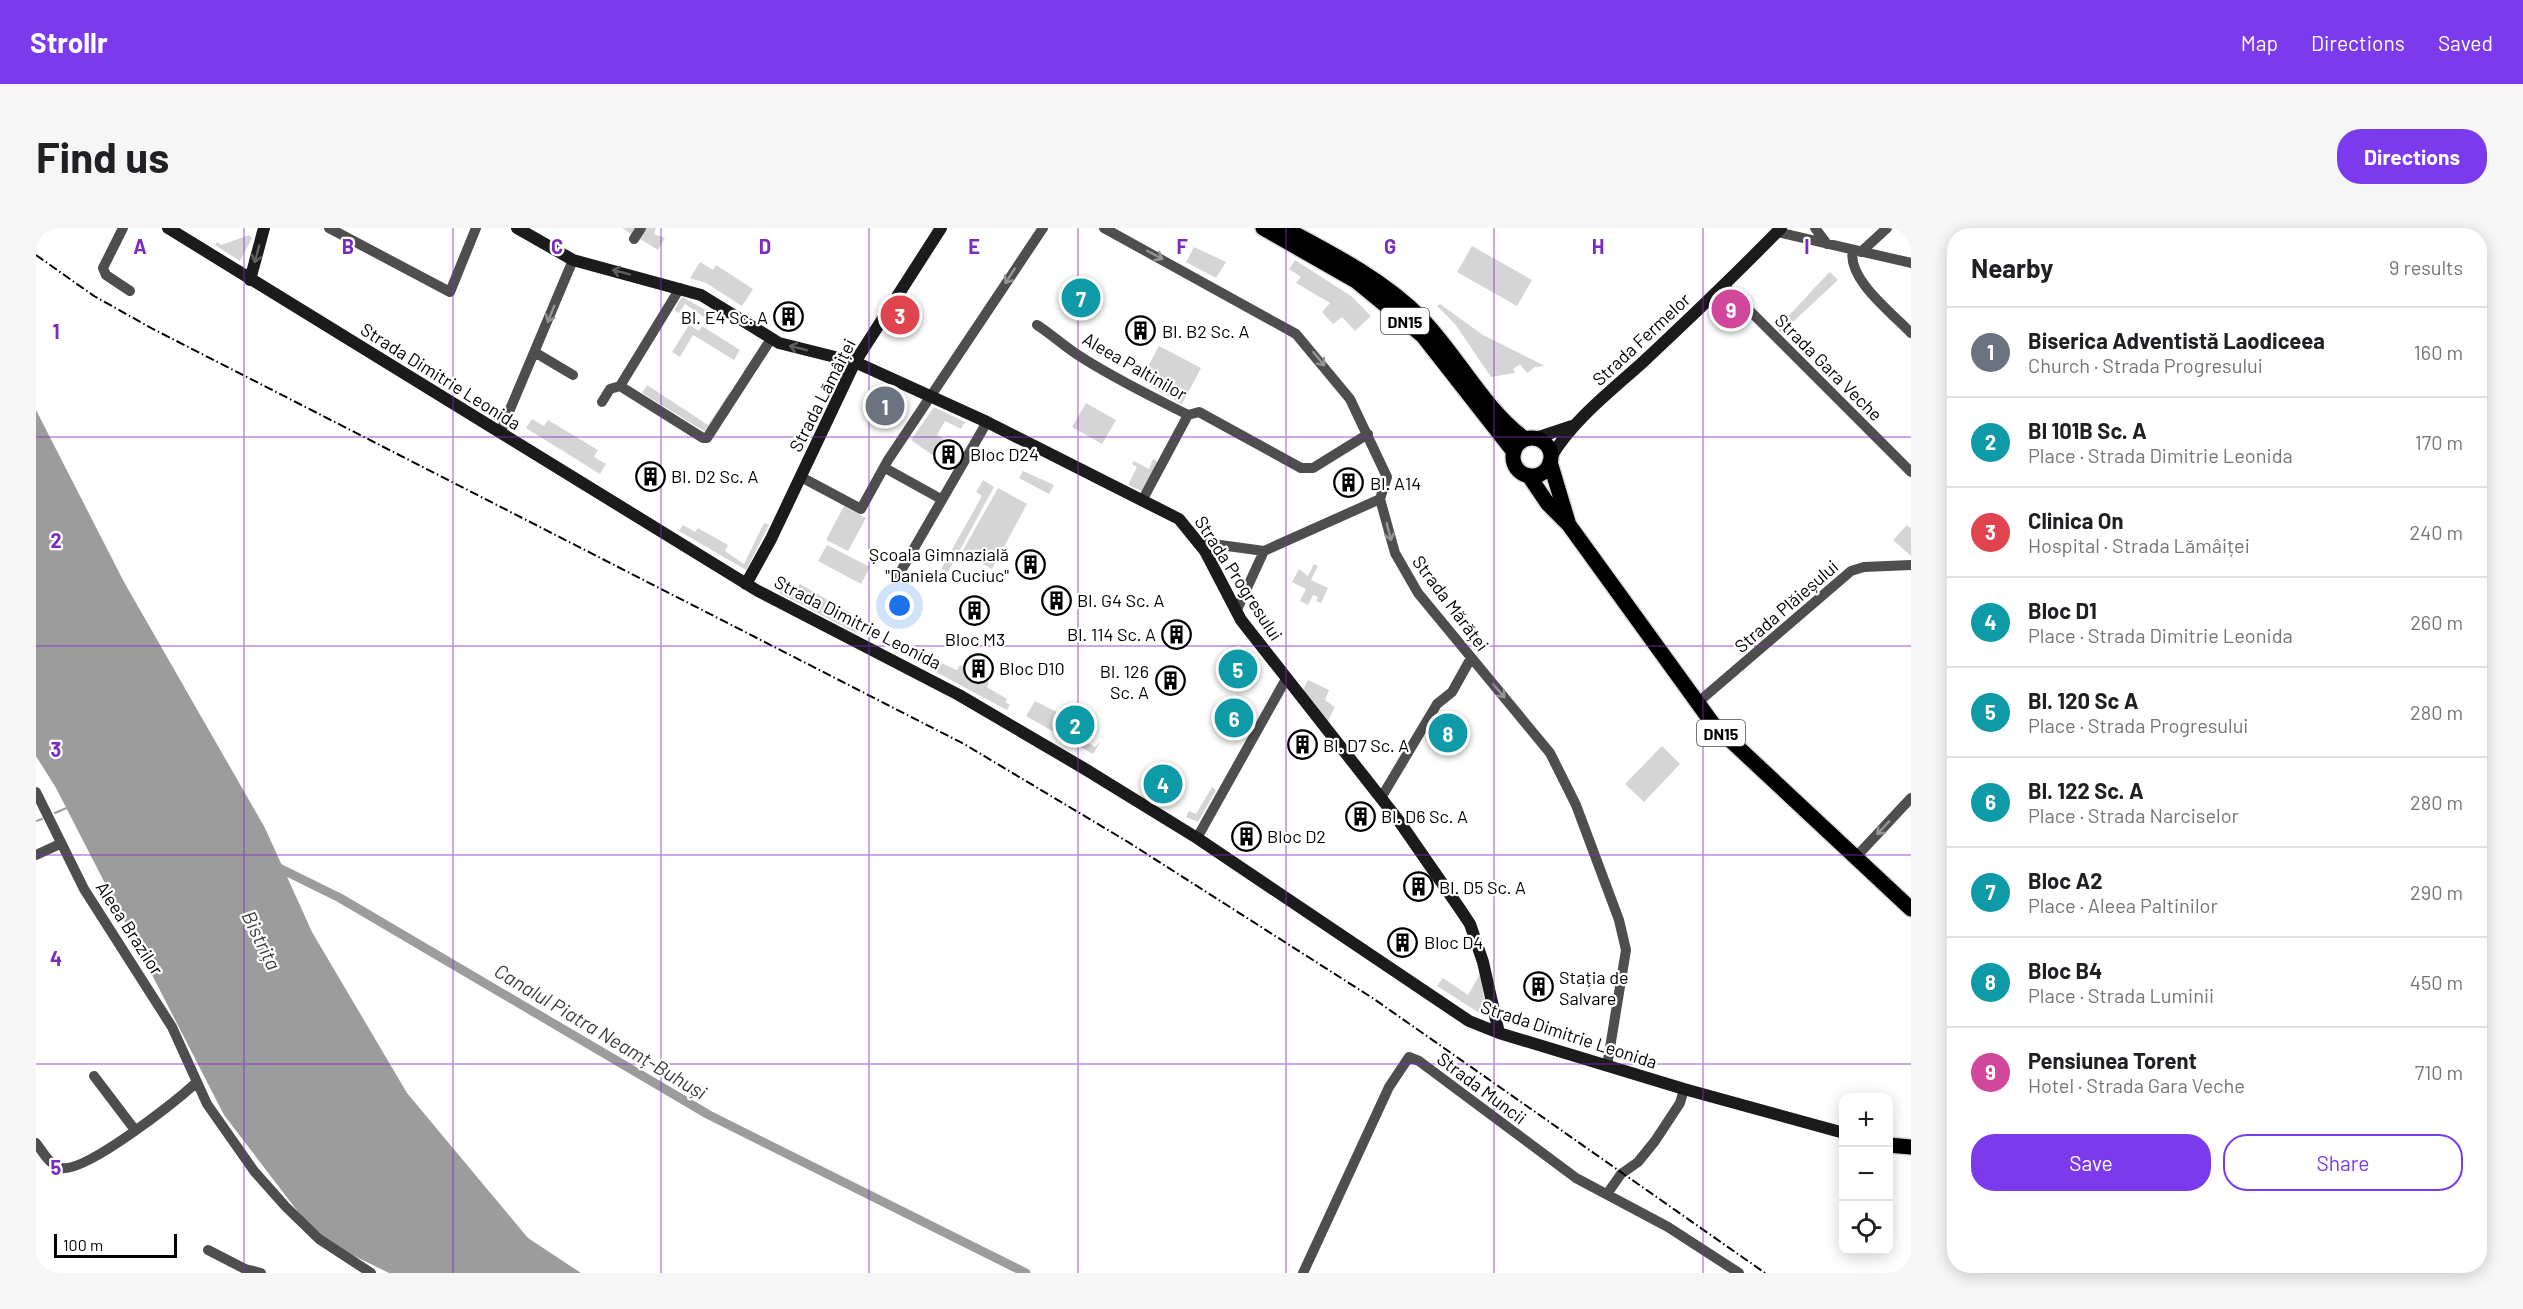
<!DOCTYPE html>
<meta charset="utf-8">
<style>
:root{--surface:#fff;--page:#f6f6f6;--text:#202124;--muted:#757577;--line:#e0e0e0;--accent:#7c3aed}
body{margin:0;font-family:Barlow,sans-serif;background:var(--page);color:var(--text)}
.controls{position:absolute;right:18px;bottom:18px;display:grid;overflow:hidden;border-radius:12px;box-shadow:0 3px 15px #0003}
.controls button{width:54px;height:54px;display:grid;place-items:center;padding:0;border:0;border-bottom:2px solid var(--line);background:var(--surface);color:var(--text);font:30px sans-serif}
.scale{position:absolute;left:18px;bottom:15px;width:123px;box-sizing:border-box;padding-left:6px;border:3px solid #000;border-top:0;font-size:16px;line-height:21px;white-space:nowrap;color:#000;-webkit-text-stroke:4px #fff;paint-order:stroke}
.you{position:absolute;left:864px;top:378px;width:21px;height:21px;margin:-15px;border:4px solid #fff;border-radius:50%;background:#1a73e8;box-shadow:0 0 0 9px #1a73e833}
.badge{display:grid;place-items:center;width:39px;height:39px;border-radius:50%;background:var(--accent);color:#fff;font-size:20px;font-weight:700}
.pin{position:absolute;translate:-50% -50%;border:3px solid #fff;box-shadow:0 2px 6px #0006}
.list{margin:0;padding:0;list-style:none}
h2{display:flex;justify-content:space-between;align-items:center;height:78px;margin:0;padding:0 24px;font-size:26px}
h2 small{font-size:20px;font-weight:400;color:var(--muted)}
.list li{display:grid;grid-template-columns:39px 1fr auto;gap:18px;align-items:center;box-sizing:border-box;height:90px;padding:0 24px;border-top:2px solid var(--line)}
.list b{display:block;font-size:22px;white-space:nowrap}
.list p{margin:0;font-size:20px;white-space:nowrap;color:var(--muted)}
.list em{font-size:20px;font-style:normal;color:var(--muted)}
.actions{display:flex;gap:12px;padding:18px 24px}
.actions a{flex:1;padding:14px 0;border:2px solid var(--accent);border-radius:24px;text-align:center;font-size:21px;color:var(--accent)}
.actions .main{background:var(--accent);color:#fff}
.icon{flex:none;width:33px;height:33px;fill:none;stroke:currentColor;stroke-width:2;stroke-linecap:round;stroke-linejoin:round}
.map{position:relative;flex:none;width:1875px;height:1045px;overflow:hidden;border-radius:24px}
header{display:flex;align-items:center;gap:36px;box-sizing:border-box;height:84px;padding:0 30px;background:var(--accent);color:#fff}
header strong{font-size:28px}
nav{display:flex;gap:33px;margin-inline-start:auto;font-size:21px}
.intro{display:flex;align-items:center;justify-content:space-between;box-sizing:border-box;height:144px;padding:0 36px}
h1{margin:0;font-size:42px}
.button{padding:15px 27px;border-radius:24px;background:var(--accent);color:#fff;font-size:21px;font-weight:700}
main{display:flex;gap:36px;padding:0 36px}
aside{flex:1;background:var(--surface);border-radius:24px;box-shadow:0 3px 15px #0003}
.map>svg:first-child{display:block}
.green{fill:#d5d5d5}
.water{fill:#9c9c9c}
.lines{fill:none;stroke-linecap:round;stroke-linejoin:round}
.stream{stroke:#9c9c9c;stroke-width:2}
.canal{stroke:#9c9c9c;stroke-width:9}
.primary-casing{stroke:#dbdbdb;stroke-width:18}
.street{stroke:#4e4e4e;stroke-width:10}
.secondary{stroke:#1b1b1b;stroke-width:12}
.primary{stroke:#000;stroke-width:15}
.rail{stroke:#000;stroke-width:2;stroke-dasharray:9 3 1.5 3;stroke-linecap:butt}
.oneway{stroke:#5f5f5f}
.oneway2{stroke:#959595}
.grid{fill:none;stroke:#7b2cbf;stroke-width:1.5;stroke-opacity:0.55}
.labels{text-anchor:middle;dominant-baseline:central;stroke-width:4.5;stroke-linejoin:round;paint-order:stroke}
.shield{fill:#fff;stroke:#4c4c4c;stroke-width:1.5}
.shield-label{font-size:16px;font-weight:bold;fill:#000}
.poi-label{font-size:18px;fill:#000;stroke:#fff;text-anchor:start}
.street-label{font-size:18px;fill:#000;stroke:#fff}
.water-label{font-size:20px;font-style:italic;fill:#3d3d3d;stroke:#fff}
.grid-label{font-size:20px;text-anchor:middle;font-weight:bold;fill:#7b2cbf;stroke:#fff;stroke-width:4.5;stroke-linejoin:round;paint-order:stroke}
</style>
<header>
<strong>Strollr</strong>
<nav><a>Map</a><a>Directions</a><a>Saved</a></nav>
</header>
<div class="intro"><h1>Find us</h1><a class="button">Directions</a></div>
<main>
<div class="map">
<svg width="1875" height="1045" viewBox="0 0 1875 1045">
<rect width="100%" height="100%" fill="#fff"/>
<path class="green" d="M586 0H620L618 6 629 10 622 22Z
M213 7 216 10 204 33 179 17 181 14 185 17Z
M1436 18 1496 52 1481 78 1421 44Z
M1158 19 1190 34 1180 50 1150 34Z
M1259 32 1315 68 1335 88 1319 103 1306 89 1297 96 1286 84 1294 75 1260 55 1265 49 1253 41Z
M664 34 677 42 680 37 717 61 706 78 670 55 654 50Z
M1794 44 1802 52 1745 105 1740 99V93L1745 89 1750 90C1766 75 1778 59 1794 44Z
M646 69 688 92 686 94 674 87 671 91 649 76 643 85 638 82Z
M1404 76 1447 107 1509 138 1499 139 1491 145 1484 136 1477 141 1479 145 1455 149 1419 96 1401 78Z
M653 97 663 103 666 98 704 122 698 132 657 107 644 129 636 124Z
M1123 118 1165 140 1146 176 1114 158 1117 151 1108 146Z
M611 157 672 197 693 165 696 167 671 203H668L606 165Z
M1050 175 1080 192 1066 216 1036 199Z
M898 179 929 194 925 201 909 193 901 207 908 211 898 228 875 212Z
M496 191 508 198 512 192 562 222 558 229 570 236 564 246 490 200Z
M1117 231 1122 234 1106 263 1092 257 1101 239 1096 236 1098 233 1113 241Z
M987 243 1018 257 1013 266 983 250Z
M947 252 958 259 912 344 905 341 946 268 940 264Z
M962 260 991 276 956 341 926 324Z
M808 278 830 290 812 323 790 312Z
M728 295 733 297 710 342 643 303 647 297 659 304 662 300 692 317 689 323 708 336Z
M1871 297 1875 300V328L1857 312Z
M791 317 834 339 825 356 782 333Z
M1278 336 1282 338 1275 352 1292 360 1285 375 1280 373 1282 369 1277 367 1272 377 1264 373 1270 361 1256 354 1263 341 1272 348Z
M750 353 762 359 764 356 815 385 812 391 824 398 820 405 743 365Z
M898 432 921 442 924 437 953 454 951 459 971 471 969 474 974 477 971 482 896 442Z
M1272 452 1293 462 1289 472 1299 479 1291 495 1266 464Z
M999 473 1021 484 1016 495 1059 519 1065 513 1057 526 990 488Z
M1626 518 1644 536 1608 574 1589 556Z
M1176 559 1180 562 1162 594 1150 589 1153 583 1160 586Z
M1444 746 1451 787 1445 786 1401 758 1407 750 1432 767Z"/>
<path class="water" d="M0 182 88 354 229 600 276 704 371 865 492 1010 545 1045H353L282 1010 188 887 20 560 0 528Z"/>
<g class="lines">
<path class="stream" d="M19 585 33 579
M0 593 6 591"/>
<path class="canal" d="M237 637 304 670 673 887 990 1045"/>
<defs>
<path id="primary" d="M1227 0 1320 53 1387 108 1478 224
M1248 0C1295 25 1348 52 1385 90 1422 128 1447 180 1489 211
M1477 229a19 19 0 1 1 38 0a19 19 0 1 1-38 0Z
M1514 234 1532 294
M1493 248 1512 276 1533 297 1677 496 1875 681
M1852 917 1875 919"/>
</defs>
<use href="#primary" class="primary-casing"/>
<path class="street" d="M87 0 67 40 70 47 94 63
M293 0 414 64 440 0
M1068 0 1260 106 1314 171 1351 249 1344 271 1359 325 1382 365 1514 525 1540 577 1583 692 1590 722 1571 838
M1779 0 1791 16
M1741 4 1875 35
M598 11 605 0
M1817 22C1810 50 1856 85 1875 105
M1825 24 1851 0
M1688 57 1875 244
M1001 97C1015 106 1028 118 1042 127 1077 150 1115 168 1152 187L1163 184 1265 240H1277L1332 206
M500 125 537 147
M584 158 667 210H671L735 111
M566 174 574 161 584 158 644 60
M464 205 537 32
M849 240 905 271
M765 249 825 281 852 232 1007 0
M1107 271 1152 187
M1162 314 1228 323 1344 271
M862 348 951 194
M1200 384 1228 323
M1660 476 1815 343 1828 339 1875 337
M0 564 48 661 136 799 171 876 218 943 250 979 283 1011 335 1045
M1345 570 1401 476 1416 464 1435 430
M1161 610 1250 451
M0 627 24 616
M1819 630 1875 570
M58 848 99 902
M0 915C7 924 14 938 26 940 51 944 140 873 160 855
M1571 966 1585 946 1602 934 1619 913 1644 875 1648 861
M172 1022 209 1041 225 1045
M1267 1045 1353 859 1373 829 1383 833 1540 950 1632 999 1703 1045"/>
<path class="secondary" d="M132 0 722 363 923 467 1049 541 1161 610 1433 793 1463 805 1648 861 1808 905
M481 0 537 32 665 67 743 115 819 134 951 194 1143 291 1169 323 1205 392 1363 593 1424 681 1434 696 1447 734 1463 805
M214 52 228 0
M1500 210 1536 198
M1515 229C1537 192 1575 163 1607 134 1654 90 1700 46 1745 0
M710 356 735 311 819 134 905 0"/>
<use href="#primary" class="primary"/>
<path class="rail" d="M0 27 58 68 117 101 928 516 1092 614 1338 771 1729 1045"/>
</g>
<defs><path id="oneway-shaft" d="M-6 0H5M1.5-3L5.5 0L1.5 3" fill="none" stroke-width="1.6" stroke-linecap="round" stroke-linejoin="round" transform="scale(1.5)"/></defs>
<g class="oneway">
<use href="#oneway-shaft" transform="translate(221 26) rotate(105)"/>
<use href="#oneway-shaft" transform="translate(585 44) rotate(-165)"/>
<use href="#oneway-shaft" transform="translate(762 120) rotate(-166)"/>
</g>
<g class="oneway2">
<use href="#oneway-shaft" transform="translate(1119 27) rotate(28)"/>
<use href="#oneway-shaft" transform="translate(974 48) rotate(123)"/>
<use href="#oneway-shaft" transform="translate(515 86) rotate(112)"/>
<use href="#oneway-shaft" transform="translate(1283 131) rotate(51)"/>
<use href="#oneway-shaft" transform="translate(1353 304) rotate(75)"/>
<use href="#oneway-shaft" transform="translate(1463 463) rotate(50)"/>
<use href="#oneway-shaft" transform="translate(1847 600) rotate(133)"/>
</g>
<path class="grid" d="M208 0V1045M417 0V1045M625 0V1045M833 0V1045M1042 0V1045M1250 0V1045M1458 0V1045M1667 0V1045M0 209H1875M0 418H1875M0 627H1875M0 836H1875"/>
<defs>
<symbol id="building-ring" viewBox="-11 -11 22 22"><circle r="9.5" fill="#fff" stroke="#000" stroke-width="1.5"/><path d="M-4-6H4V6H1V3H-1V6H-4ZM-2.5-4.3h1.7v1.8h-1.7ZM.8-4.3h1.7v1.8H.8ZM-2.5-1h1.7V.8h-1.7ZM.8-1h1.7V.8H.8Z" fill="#000"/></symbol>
</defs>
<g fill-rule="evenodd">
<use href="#building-ring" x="736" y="72" width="33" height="33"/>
<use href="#building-ring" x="1088" y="86" width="33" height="33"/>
<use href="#building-ring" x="896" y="210" width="33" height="33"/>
<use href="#building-ring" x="598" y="232" width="33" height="33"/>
<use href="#building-ring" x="1296" y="238" width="33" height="33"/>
<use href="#building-ring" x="978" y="320" width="33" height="33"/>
<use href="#building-ring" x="1004" y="356" width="33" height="33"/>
<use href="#building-ring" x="922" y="366" width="33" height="33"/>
<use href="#building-ring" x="1124" y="390" width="33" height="33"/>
<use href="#building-ring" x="926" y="424" width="33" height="33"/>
<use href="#building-ring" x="1118" y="436" width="33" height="33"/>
<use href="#building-ring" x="1250" y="500" width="33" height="33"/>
<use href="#building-ring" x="1308" y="572" width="33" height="33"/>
<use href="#building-ring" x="1194" y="592" width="33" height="33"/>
<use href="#building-ring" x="1366" y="642" width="33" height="33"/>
<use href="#building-ring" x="1350" y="698" width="33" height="33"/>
<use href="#building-ring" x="1486" y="742" width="33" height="33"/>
</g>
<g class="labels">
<g class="shield">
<rect x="1345" y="80" width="48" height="26" rx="4.5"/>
<rect x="1661" y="492" width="48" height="26" rx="4.5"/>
</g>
<g class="shield-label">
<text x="1369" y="93">DN15</text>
<text x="1685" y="505">DN15</text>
</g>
<g class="poi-label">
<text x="732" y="89" text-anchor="end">Bl. E4 Sc. A</text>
<text x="1126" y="103">Bl. B2 Sc. A</text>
<text x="934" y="226">Bloc D24</text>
<text x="635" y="248">Bl. D2 Sc. A</text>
<text x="1334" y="255">Bl. A14</text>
<text x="973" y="326" text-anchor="end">Școala Gimnazială<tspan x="973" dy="21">"Daniela Cuciuc"</tspan></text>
<text x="1041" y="372">Bl. G4 Sc. A</text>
<text x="1120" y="406" text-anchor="end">Bl. 114 Sc. A</text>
<text x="939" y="411" text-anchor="middle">Bloc M3</text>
<text x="963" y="440">Bloc D10</text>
<text x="1113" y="443" text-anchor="end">Bl. 126<tspan x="1113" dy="21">Sc. A</tspan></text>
<text x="1287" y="517">Bl. D7 Sc. A</text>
<text x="1345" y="588">Bl. D6 Sc. A</text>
<text x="1231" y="608">Bloc D2</text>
<text x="1403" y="659">Bl. D5 Sc. A</text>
<text x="1388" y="714">Bloc D4</text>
<text x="1523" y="749">Stația de<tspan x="1523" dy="21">Salvare</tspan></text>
</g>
<g class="street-label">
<text transform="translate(1605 111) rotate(-43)">Strada Fermelor</text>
<text transform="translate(1099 138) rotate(30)">Aleea Paltinilor</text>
<text transform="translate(1793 139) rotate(45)">Strada Gara Veche</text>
<text transform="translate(405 148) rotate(32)">Strada Dimitrie Leonida</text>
<text transform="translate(786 167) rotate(-63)">Strada Lămâiței</text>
<text transform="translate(1203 350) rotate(57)">Strada Progresului</text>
<text transform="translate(1415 375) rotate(53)">Strada Mărăței</text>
<text transform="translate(1750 378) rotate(-41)">Strada Plăieșului</text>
<text transform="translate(822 394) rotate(27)">Strada Dimitrie Leonida</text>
<text transform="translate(94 700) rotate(57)">Aleea Brazilor</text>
<text transform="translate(1533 806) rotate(18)">Strada Dimitrie Leonida</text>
<text transform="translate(1446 860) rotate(37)">Strada Muncii</text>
</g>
<g class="water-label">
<text transform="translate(226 712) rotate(64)">Bistrița</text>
<text transform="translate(565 803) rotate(31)">Canalul Piatra Neamț-Buhuși</text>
</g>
</g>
<g class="grid-label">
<text x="104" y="26">A</text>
<text x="312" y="26">B</text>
<text x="521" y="26">C</text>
<text x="729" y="26">D</text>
<text x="938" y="26">E</text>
<text x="1146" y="26">F</text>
<text x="1354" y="26">G</text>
<text x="1562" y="26">H</text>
<text x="1771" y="26">I</text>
<text x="20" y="111">1</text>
<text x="20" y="320">2</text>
<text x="20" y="529">3</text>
<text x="20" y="738">4</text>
<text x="20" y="947">5</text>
</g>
</svg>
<div class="controls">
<button>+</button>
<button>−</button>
<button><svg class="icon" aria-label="locate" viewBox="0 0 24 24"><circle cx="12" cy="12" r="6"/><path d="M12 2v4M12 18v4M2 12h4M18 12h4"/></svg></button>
</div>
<div class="scale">100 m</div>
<div class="you"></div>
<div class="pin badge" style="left:849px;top:178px;background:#6b7280">1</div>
<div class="pin badge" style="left:1039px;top:497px;background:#0f9aa8">2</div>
<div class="pin badge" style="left:864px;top:87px;background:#e0444e">3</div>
<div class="pin badge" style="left:1127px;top:556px;background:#0f9aa8">4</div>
<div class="pin badge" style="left:1202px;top:441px;background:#0f9aa8">5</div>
<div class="pin badge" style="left:1198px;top:490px;background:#0f9aa8">6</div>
<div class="pin badge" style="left:1045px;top:70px;background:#0f9aa8">7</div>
<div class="pin badge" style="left:1412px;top:505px;background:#0f9aa8">8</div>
<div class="pin badge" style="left:1695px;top:81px;background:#d1479c">9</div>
</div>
<aside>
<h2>Nearby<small>9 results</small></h2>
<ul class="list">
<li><span class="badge" style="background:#6b7280">1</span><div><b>Biserica Adventistă Laodiceea</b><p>Church · Strada Progresului</p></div><em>160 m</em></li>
<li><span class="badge" style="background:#0f9aa8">2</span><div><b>Bl 101B Sc. A</b><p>Place · Strada Dimitrie Leonida</p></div><em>170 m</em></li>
<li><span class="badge" style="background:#e0444e">3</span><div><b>Clinica On</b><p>Hospital · Strada Lămâiței</p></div><em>240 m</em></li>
<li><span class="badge" style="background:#0f9aa8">4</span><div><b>Bloc D1</b><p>Place · Strada Dimitrie Leonida</p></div><em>260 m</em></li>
<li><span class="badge" style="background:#0f9aa8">5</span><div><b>Bl. 120 Sc A</b><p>Place · Strada Progresului</p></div><em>280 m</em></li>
<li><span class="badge" style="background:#0f9aa8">6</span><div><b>Bl. 122 Sc. A</b><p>Place · Strada Narciselor</p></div><em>280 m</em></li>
<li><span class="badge" style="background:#0f9aa8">7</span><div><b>Bloc A2</b><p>Place · Aleea Paltinilor</p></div><em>290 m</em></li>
<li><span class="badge" style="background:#0f9aa8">8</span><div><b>Bloc B4</b><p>Place · Strada Luminii</p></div><em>450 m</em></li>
<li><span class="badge" style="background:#d1479c">9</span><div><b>Pensiunea Torent</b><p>Hotel · Strada Gara Veche</p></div><em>710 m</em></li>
</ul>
<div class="actions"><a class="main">Save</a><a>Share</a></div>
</aside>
</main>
